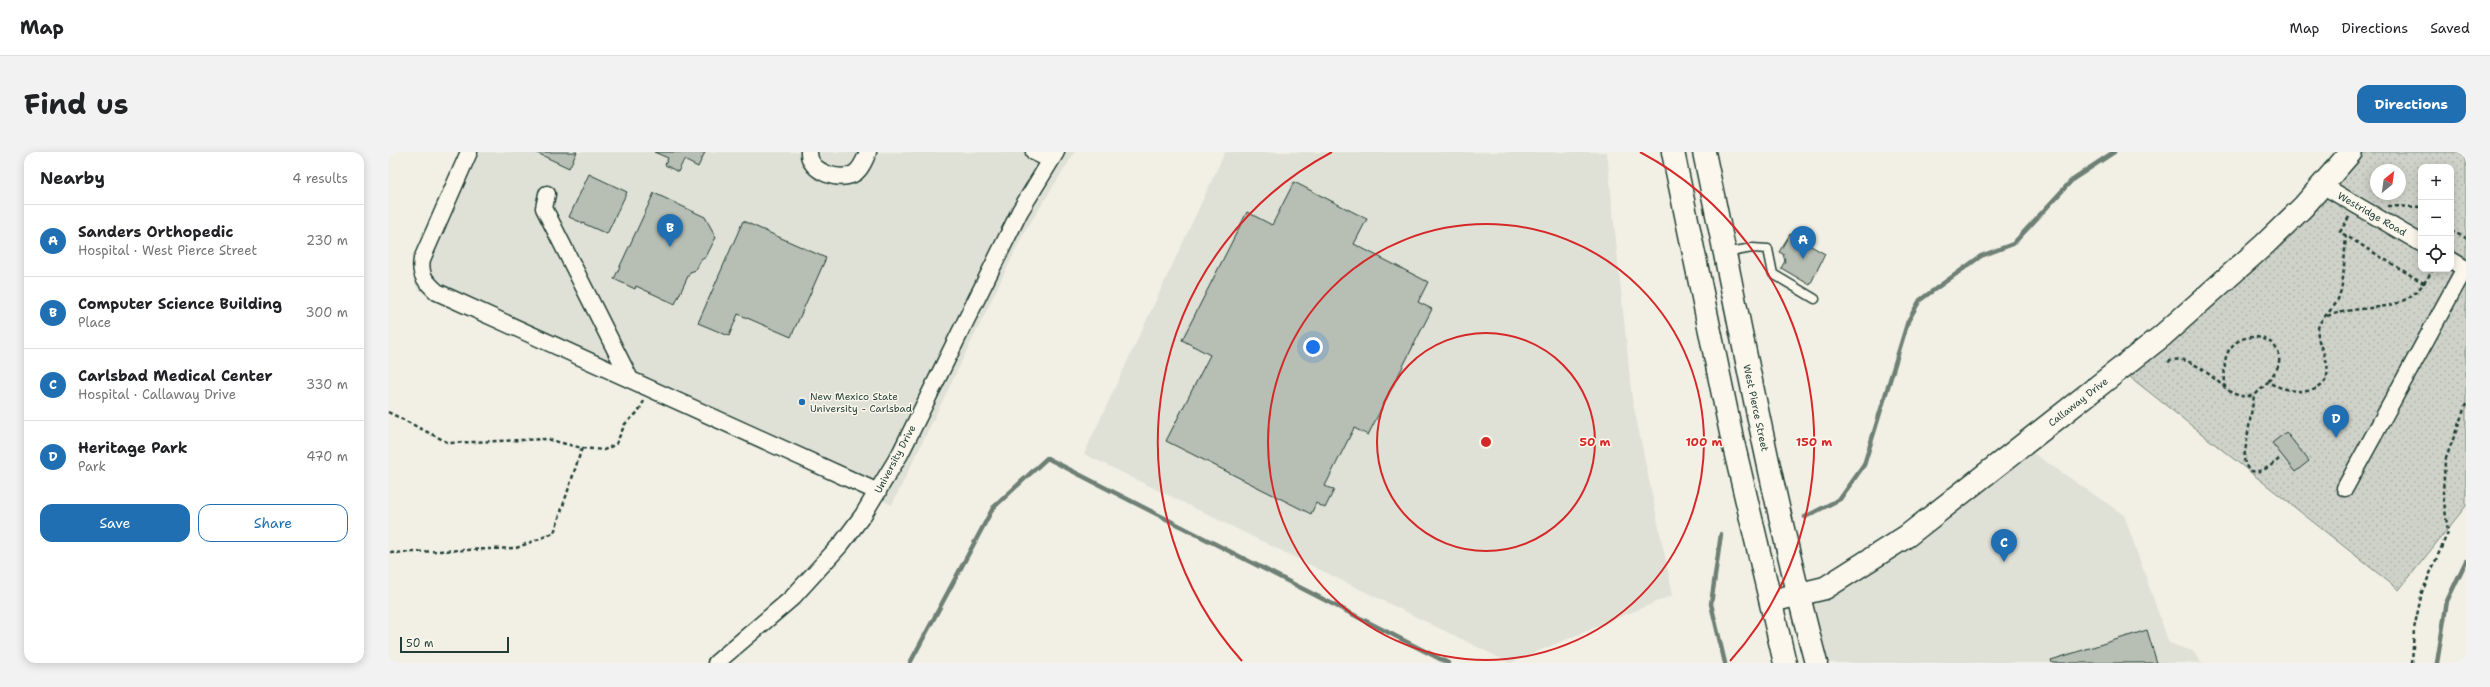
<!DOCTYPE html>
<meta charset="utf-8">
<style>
:root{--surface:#fff;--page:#f2f2f2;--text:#202124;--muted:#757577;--line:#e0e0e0;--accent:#1f6fb2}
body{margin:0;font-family:"Shantell Sans",sans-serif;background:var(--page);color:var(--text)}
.controls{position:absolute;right:12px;top:12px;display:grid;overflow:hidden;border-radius:8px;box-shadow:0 2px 10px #0003}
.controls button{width:36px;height:36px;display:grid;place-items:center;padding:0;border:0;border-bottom:1px solid var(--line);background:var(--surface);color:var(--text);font:20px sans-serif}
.compass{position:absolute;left:1982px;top:12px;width:36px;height:36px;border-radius:50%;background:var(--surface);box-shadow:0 2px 10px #0003;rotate:29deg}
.scale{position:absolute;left:12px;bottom:10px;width:109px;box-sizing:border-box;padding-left:4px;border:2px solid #1f3d34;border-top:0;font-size:11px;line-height:14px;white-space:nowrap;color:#1f3d34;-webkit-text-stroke:3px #fbf7ec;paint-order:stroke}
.you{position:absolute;left:925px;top:195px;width:14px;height:14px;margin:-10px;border:3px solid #fff;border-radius:50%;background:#1a73e8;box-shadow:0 0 0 6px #1a73e833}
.badge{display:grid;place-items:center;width:26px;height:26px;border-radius:50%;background:var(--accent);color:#fff;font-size:13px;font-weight:700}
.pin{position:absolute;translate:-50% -33px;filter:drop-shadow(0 1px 2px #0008)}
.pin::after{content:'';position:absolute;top:21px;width:14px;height:12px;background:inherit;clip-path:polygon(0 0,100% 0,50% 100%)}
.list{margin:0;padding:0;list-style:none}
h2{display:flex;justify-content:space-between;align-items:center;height:52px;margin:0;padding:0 16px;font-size:17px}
h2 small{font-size:13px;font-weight:400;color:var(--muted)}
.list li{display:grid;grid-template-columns:26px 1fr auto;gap:12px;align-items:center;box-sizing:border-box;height:72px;padding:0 16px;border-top:1px solid var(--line)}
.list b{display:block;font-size:15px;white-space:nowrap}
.list p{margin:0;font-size:13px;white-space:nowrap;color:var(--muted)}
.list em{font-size:13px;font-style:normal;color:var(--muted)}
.actions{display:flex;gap:8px;padding:12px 16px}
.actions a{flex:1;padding:9px 0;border:1px solid var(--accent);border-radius:12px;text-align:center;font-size:14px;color:var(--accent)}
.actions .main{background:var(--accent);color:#fff}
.icon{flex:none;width:22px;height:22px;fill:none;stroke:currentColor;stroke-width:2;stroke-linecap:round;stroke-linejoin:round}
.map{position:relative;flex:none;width:2078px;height:511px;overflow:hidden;border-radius:12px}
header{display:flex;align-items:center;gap:24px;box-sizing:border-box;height:56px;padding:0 20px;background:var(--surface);border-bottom:1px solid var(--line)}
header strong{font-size:19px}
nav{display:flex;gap:22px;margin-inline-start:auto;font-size:14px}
.intro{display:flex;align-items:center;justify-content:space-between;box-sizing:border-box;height:96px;padding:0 24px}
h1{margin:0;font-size:28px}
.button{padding:10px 18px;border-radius:12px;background:var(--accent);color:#fff;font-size:14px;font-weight:700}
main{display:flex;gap:24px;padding:0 24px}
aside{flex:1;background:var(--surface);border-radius:12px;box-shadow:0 2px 10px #0003}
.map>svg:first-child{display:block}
.built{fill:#e0e1d6}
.park{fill:url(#park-dots);stroke:#77887e;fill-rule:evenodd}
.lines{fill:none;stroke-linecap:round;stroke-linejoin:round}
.stream{stroke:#6e7f75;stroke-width:4.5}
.building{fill:#b7beb3;stroke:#1f3d34}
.lane-casing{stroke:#1f3d34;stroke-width:11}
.street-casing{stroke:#1f3d34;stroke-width:19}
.secondary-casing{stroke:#1f3d34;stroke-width:25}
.highway-casing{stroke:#1f3d34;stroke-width:25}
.path{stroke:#1f3d34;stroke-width:2.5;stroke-dasharray:4 3;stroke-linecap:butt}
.lane{stroke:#fbf7ec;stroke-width:8}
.street{stroke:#fbf7ec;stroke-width:16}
.secondary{stroke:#fbf7ec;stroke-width:22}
.highway{stroke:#fbf7ec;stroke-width:22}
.ring{fill:none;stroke:#d62828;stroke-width:2}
.poi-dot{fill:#1f6fb2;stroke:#fbf7ec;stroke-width:1.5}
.labels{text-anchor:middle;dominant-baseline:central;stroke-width:3;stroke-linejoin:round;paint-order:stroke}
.street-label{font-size:10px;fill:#1f3d34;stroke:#fbf7ec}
.poi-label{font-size:10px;fill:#1f3d34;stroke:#fbf7ec;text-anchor:start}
.centre{fill:#d62828;stroke:#fbf7ec;stroke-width:2}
.ring-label{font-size:12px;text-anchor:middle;font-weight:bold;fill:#d62828;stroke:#fbf7ec;stroke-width:3;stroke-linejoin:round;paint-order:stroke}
</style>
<header>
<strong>Map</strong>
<nav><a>Map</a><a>Directions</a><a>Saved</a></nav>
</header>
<div class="intro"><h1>Find us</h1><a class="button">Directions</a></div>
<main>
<aside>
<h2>Nearby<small>4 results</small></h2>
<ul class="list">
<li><span class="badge">A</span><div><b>Sanders Orthopedic</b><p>Hospital · West Pierce Street</p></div><em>230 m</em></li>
<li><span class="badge">B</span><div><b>Computer Science Building</b><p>Place</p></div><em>300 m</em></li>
<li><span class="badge">C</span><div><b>Carlsbad Medical Center</b><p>Hospital · Callaway Drive</p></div><em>330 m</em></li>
<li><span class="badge">D</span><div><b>Heritage Park</b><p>Park</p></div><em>470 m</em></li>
</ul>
<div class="actions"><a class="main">Save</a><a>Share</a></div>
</aside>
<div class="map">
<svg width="2078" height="511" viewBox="0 0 2078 511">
<defs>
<pattern id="park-dots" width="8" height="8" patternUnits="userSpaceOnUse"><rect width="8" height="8" fill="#cfd2c8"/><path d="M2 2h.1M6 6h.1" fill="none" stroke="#b1b5ac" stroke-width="1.8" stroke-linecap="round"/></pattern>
</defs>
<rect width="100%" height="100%" fill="#f2f0e5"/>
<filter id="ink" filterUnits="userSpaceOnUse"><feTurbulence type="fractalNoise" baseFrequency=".025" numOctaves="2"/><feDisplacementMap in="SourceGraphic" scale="8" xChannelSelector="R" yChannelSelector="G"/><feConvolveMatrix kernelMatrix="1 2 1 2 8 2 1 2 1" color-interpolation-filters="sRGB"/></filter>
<g filter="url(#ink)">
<path class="built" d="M71 0H687L636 81 504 353 36 141 29 136 26 128 24 110Z
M837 0H1219L1244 246 1285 443 1122 511 696 302Z
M1635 294 1736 363 1781 491 1807 500 1814 511H1428L1410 443 1438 436Z"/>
<path class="park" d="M1963 0H2078V354L2011 438 1732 217ZM2033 15H2063V117H2033ZM1988 18H2012V42H1988Z"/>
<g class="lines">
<path class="stream" d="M1417 365 1452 347 1476 313 1520 169 1532 148 1593 104 1625 92 1685 27 1726 0
M1333 382 1323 452 1337 511
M522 511 605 356 659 306 1060 511
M2049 511 2059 449 2078 409"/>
</g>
<path class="building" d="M147 0H189L181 16Z
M266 0H317L310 15 296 8 290 20 277 13 280 6Z
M201 22 239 40 219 82 181 65Z
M906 30 979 67 966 92 1040 130 1030 150 1044 157 980 283 966 276 937 334 946 338 937 356 928 351 923 362 778 289 822 203 794 188 859 60 884 73Z
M266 41 317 65 328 85 318 105 313 108 308 118 302 120 287 152 248 134 247 137 226 127Z
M355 69 438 106 403 185 350 162 341 184 310 171Z
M1402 82 1437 102 1422 133 1393 116 1397 109 1395 102 1391 100Z
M1898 280 1921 309 1907 320 1884 291Z
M1759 478 1769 511H1664L1663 508Z"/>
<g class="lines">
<defs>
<path id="lane" d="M1337 101 1364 96 1380 97 1385 122 1427 147"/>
<path id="street" d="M81 0 34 107C31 123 38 130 49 140L490 340
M421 0C420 20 453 31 467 21 473 17 477 7 480 0
M646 0 663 8
M1934 33 2033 91
M159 42 156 56 242 227
M2063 108 2078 117
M1957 336 2077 116
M328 511 404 446 454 391 475 363 512 302 632 59 668 0"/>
<path id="secondary" d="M1383 449 1437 436 1519 384 1774 184 1877 92 1915 55 1963 0"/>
<path id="highway" d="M1285 0 1344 286 1397 511
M1316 0C1352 171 1383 342 1428 511"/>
</defs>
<use href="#lane" class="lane-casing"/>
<use href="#street" class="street-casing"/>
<use href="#secondary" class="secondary-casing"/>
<use href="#highway" class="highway-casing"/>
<path class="path" d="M2000 54 2033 55
M1961 65 1952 80 2037 132
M2063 79 2078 86
M1939 164C1987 148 2017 168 2045 117
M1780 210C1801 199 1826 228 1844 241L1852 244H1866
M1837 236C1837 225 1835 212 1839 202 1851 174 1895 183 1891 211 1890 217 1883 225 1880 230
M0 260 61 291 158 287 194 296 166 381 128 396 0 401
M194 296 216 298 228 292 237 272 250 260 256 249
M1891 307C1880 317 1859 330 1856 306L1866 244 1880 230C1899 241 1945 249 1939 212 1937 201 1928 189 1930 177 1931 166 1946 158 1950 147 1957 131 1956 102 1958 84
M2024 511 2026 477 2034 440 2060 380 2055 342 2057 309 2078 252"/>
<use href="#lane" class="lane"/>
<use href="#street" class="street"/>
<use href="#secondary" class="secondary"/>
<use href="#highway" class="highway"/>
</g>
</g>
<g class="ring">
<circle cx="1098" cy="290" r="109"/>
<circle cx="1098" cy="290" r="218"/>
<path d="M854 509A328 328 0 0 1 944 0M1252 0A328 328 0 0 1 1342 509"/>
</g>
<circle class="poi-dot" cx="414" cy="250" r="4"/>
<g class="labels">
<g class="street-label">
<text transform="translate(1984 62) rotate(30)">Westridge Road</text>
<text transform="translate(1690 250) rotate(-38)">Callaway Drive</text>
<text transform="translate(1368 256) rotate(78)">West Pierce Street</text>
<text transform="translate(507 307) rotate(-62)">University Drive</text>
</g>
<g class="poi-label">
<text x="422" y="244">New Mexico State<tspan x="422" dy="12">University - Carlsbad</tspan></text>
</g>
</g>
<circle cx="1098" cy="290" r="6" class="centre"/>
<g class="ring-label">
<text x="1207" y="294">50 m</text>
<text x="1316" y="294">100 m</text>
<text x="1426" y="294">150 m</text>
</g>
</svg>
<div class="controls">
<button>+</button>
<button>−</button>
<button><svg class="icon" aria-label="locate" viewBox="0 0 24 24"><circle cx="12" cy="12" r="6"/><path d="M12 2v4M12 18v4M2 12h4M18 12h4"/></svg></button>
</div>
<svg class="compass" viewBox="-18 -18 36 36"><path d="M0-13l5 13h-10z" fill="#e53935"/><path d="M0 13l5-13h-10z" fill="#757577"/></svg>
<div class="scale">50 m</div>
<div class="you"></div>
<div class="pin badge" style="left:1415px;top:107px">A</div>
<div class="pin badge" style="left:282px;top:95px">B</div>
<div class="pin badge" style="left:1616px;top:410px">C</div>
<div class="pin badge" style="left:1948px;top:286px">D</div>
</div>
</main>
